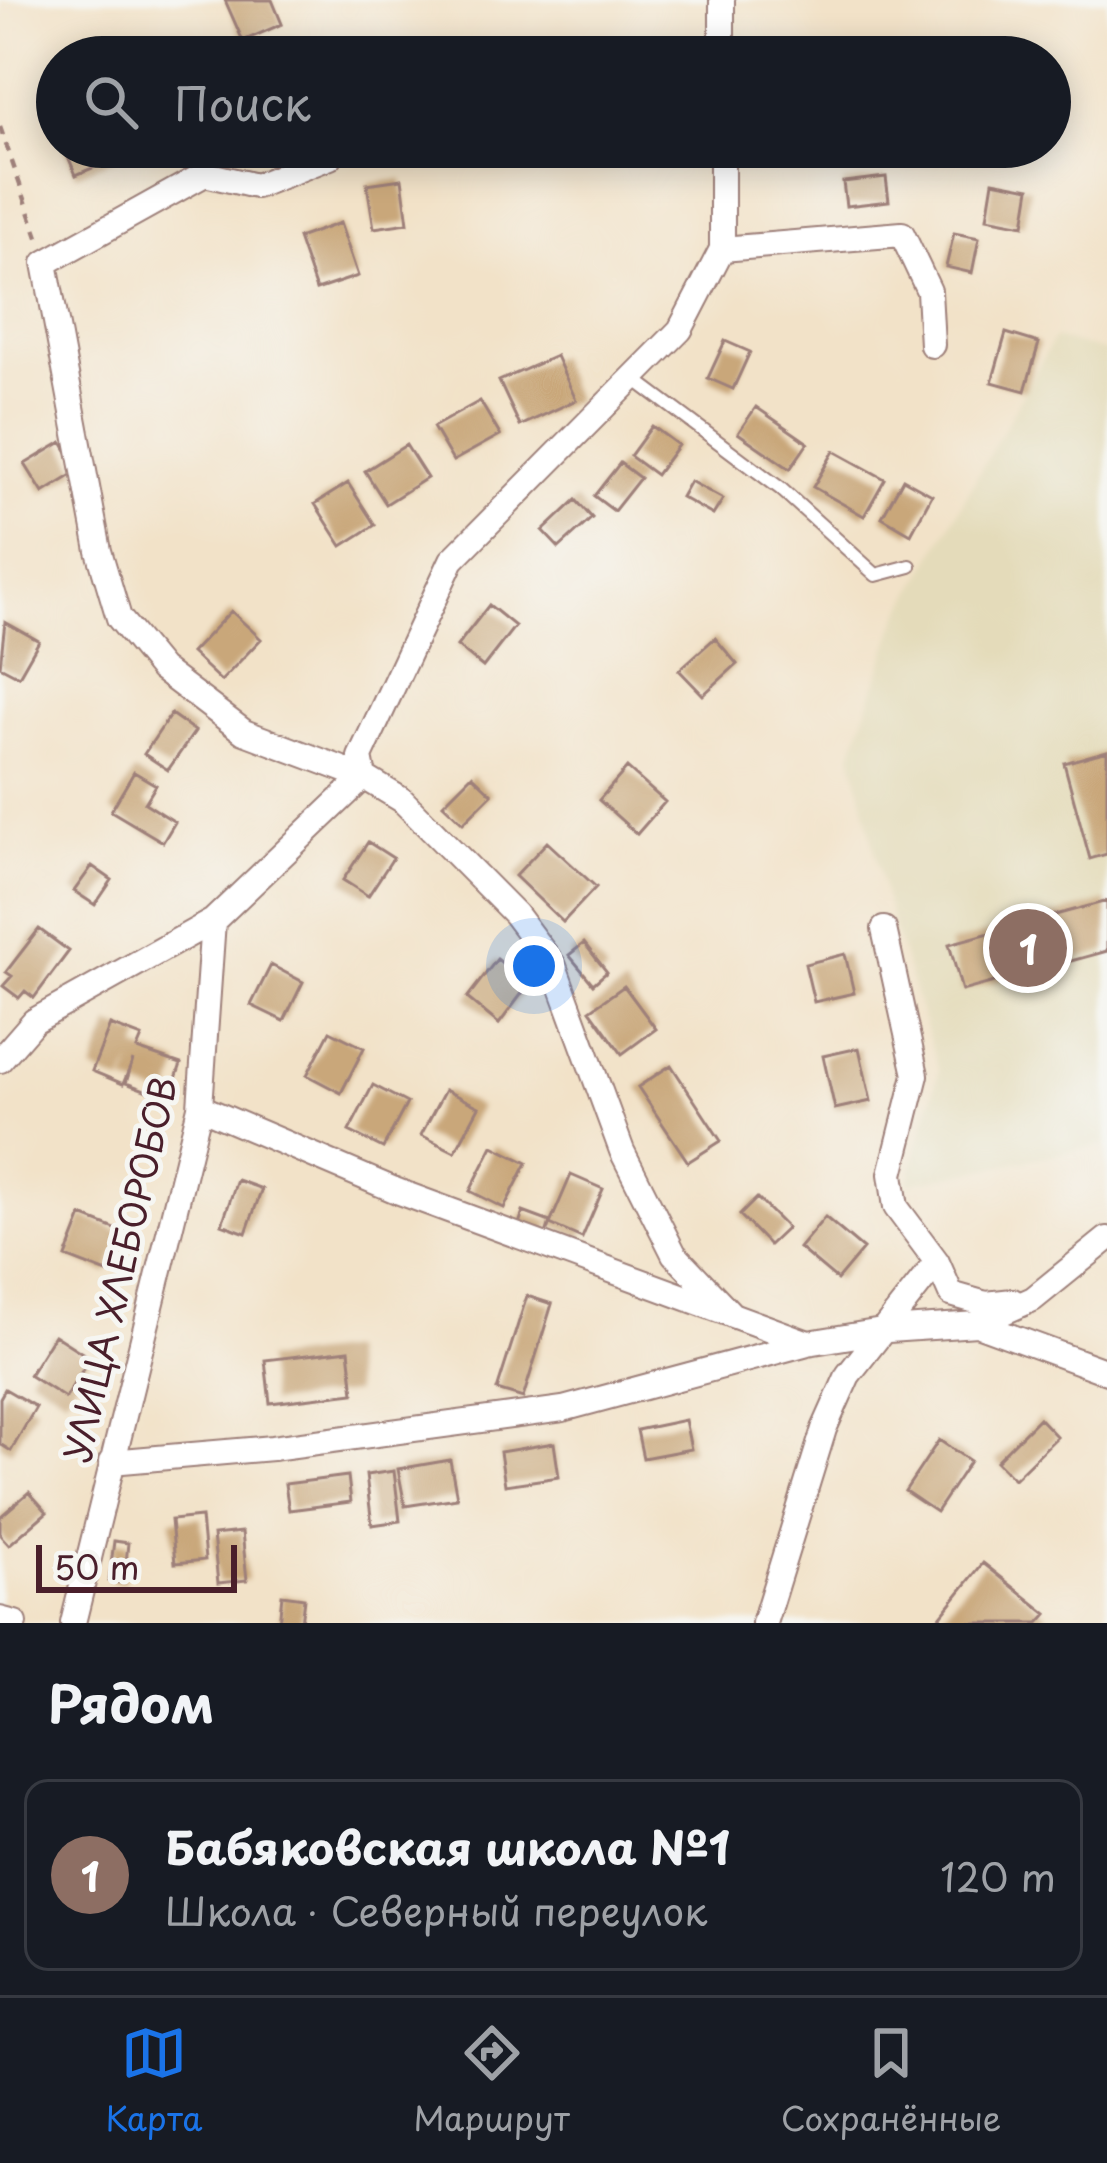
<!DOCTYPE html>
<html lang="ru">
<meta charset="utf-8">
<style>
:root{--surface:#171b24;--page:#20242c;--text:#f1f3f6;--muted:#9ea1a6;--line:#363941;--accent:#1a73e8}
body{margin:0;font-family:"Playpen Sans",sans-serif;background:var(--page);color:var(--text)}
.scale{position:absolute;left:36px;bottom:30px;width:201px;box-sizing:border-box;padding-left:12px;border:6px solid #4a1f2b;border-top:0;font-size:33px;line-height:42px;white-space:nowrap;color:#4a1f2b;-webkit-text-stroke:9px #f6f6f2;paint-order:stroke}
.you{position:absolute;left:534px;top:966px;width:42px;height:42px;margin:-30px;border:9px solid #fff;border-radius:50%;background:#1a73e8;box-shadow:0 0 0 18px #1a73e833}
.badge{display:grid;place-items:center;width:78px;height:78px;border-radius:50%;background:var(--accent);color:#fff;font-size:39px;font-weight:700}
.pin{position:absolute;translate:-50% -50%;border:6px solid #fff;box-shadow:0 3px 12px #0006}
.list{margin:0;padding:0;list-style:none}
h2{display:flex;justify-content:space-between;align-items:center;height:156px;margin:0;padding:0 48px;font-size:51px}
h2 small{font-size:39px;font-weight:400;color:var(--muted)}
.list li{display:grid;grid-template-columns:78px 1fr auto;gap:36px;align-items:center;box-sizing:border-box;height:192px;margin:0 24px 24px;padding:0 24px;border:3px solid var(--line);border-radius:24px}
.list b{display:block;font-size:45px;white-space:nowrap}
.list p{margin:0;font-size:39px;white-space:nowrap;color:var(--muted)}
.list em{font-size:39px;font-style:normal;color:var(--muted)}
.icon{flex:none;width:66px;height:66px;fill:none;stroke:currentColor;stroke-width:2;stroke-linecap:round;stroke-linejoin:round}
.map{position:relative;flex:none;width:1107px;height:1623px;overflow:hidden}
.search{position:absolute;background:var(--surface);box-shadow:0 6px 30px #0003;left:36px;right:36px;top:36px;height:132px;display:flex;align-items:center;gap:30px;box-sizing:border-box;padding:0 42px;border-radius:66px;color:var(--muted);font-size:45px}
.sheet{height:372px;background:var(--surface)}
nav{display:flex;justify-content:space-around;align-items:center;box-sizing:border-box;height:168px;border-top:3px solid var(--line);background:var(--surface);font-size:33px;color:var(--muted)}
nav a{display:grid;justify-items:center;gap:6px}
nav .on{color:var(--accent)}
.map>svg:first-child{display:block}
.built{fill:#e4dbba}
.building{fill:#c9a77a}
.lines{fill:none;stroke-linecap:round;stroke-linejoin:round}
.lane-casing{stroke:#9e807a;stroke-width:16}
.street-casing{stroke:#9e807a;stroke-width:28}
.path{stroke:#9e807a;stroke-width:4.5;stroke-dasharray:9 9;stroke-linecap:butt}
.lane{stroke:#fff;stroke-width:12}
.street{stroke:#fff;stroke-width:24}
.labels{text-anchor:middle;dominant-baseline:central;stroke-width:10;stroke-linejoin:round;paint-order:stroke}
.street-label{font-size:36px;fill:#4a1f2b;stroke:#f6f6f2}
</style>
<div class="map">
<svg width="1107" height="1623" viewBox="0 0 1107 1623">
<rect width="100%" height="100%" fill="#f6f6f2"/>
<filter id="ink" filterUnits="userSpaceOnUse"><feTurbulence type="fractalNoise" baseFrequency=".00833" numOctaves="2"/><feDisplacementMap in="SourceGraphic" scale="24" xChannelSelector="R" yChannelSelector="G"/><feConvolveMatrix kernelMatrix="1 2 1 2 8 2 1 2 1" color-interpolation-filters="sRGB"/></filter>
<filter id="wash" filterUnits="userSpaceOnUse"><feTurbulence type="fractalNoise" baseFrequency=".004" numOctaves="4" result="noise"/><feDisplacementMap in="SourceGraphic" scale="48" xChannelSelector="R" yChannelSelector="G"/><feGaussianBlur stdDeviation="2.7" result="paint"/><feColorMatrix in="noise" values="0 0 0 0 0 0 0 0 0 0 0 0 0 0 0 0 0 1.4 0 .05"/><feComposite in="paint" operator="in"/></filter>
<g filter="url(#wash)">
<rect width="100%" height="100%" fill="#f2e2c8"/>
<path class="built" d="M1054 338 1107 352V1144L908 1184 939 1071 887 905 852 753 898 619Z"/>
<g id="blocks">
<path class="building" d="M225 0H272L282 24 243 41Z
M64 147H111L116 158 76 175Z
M886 177 889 201 846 206 843 182Z
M402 179 408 223 374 228 367 184Z
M993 181 1030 188 1024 225 987 218Z
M340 223 358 276 316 290 298 238Z
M954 233 979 238 972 273 946 267Z
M1006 333 1039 343 1025 391 992 382Z
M725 341 750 352 733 389 708 378Z
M556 356 576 400 520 426 499 381Z
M480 401 500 435 453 461 433 427Z
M756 407 808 443 790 469 738 433Z
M652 426 678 445 656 475 630 456Z
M62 442 79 471 43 493 25 464Z
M406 445 427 478 386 504 365 471Z
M834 451 885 479 864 516 813 487Z
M620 463 640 478 614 511 594 496Z
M903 479 932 495 911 534 882 517Z
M690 481 723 499 713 515 681 497Z
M348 483 375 525 342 546 315 504Z
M576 500 592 518 559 548 543 531Z
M489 605 515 626 483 667 457 646Z
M231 611 261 639 221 681 191 653Z
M5 622 39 641 19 676 0 666Z
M715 638 737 664 703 695 679 670Z
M171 714 195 731 168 770 144 754Z
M1107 751V854L1090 859 1064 763Z
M627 768 665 802 637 834 599 800Z
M134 772 156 785 145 803 175 822 163 842 111 811Z
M472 775 492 794 463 823 443 804Z
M368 842 393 858 368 896 343 880Z
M547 842 596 887 563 922 515 876Z
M92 866 112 880 95 905 74 891Z
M1107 901V951L962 991 949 944Z
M39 929 69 951 34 998 25 991 19 998 3 986 12 976 6 972Z
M584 943 607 972 593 984 569 955Z
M845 954 854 993 814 1002 805 964Z
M497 959 529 984 499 1024 467 998Z
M271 965 303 982 284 1021 251 1005Z
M624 986 656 1029 622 1054 590 1010Z
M110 1025 142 1037 137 1049 181 1064 169 1099 126 1083 133 1060 123 1084 92 1071Z
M330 1031 364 1048 341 1093 307 1075Z
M859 1048 871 1101 835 1109 823 1056Z
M671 1065 721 1141 688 1162 638 1087Z
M373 1085 407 1103 383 1148 349 1131Z
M445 1090 479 1107 455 1152 421 1135Z
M493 1146 527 1163 504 1208 470 1191Z
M571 1175 603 1189 582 1238 550 1224Z
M237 1180 262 1189 246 1233 222 1224Z
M757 1198 787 1228 769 1245 740 1215Z
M523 1212 550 1222 545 1237 518 1227Z
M82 1216 123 1232 107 1273 66 1257Z
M825 1217 863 1249 837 1280 799 1248Z
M527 1296 552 1304 523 1398 497 1390Z
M54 1335 90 1358 65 1398 29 1375Z
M349 1350 354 1393 270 1403 265 1360Z
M5 1389 36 1407 11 1451 0 1444V1398Z
M1039 1418 1057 1437 1014 1479 996 1461Z
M685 1420 691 1449 643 1458 637 1430Z
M939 1440 970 1461 936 1512 905 1491Z
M554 1443 559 1477 505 1485 500 1452Z
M450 1460 457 1498 405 1506 398 1469Z
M394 1471 400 1521 372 1525 366 1475Z
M348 1476 351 1502 289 1510 285 1484Z
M29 1492 47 1512 9 1545 0 1535V1517Z
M201 1517 205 1560 175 1563 171 1520Z
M242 1532 247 1580 218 1583 213 1535Z
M114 1541 128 1543 124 1583 109 1581Z
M983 1563 1047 1614 1039 1623H935Z
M282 1595 304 1598 301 1623H279Z"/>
</g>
</g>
<g filter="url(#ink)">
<use href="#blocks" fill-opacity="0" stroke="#9e807a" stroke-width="3"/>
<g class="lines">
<defs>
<path id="lane" d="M633 378 781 489 876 575 910 566"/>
<path id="street" d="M722 57V0
M330 157 256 186 205 174 45 263 99 551 119 618 161 669 244 732 364 777 402 800 515 914 554 966 622 1151 674 1254 732 1315 808 1343
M722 249 902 234 929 291 932 345
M364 777 360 757 452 560 680 330 722 249V147
M0 1060 34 1021 213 921
M200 1107 397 1191 730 1314
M937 1262 951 1294 986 1304 1013 1301
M977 1324 1033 1299 1107 1239
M111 1462 272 1448 563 1409 808 1343 888 1330 977 1324 1107 1372
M0 1619 15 1623
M73 1623 200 1107 213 921 364 777
M764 1623 824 1429 848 1375 937 1262 896 1207 891 1174 916 1075 884 929"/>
</defs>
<use href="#lane" class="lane-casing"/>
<use href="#street" class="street-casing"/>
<path class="path" d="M0 127 39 240"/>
<use href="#lane" class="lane"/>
<use href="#street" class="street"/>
</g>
</g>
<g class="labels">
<g class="street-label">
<text transform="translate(119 1269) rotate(-77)">УЛИЦА ХЛЕБОРОБОВ</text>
</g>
</g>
</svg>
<div class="scale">50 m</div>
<div class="you"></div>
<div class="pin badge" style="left:1028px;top:948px;background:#8d6e63">1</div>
<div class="search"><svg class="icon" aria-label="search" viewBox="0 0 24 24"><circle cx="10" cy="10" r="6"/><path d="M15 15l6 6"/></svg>Поиск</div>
</div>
<section class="sheet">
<h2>Рядом<small></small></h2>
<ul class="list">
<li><span class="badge" style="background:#8d6e63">1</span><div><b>Бабяковская школа №1</b><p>Школа · Северный переулок</p></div><em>120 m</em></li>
</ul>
</section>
<nav>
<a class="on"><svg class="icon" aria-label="map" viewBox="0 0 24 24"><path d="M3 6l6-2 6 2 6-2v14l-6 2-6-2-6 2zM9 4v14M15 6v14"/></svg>Карта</a>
<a><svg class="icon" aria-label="directions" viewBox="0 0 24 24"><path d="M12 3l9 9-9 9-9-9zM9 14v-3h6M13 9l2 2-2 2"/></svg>Маршрут</a>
<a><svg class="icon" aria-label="saved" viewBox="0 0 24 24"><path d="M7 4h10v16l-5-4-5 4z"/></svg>Сохранённые</a>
</nav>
